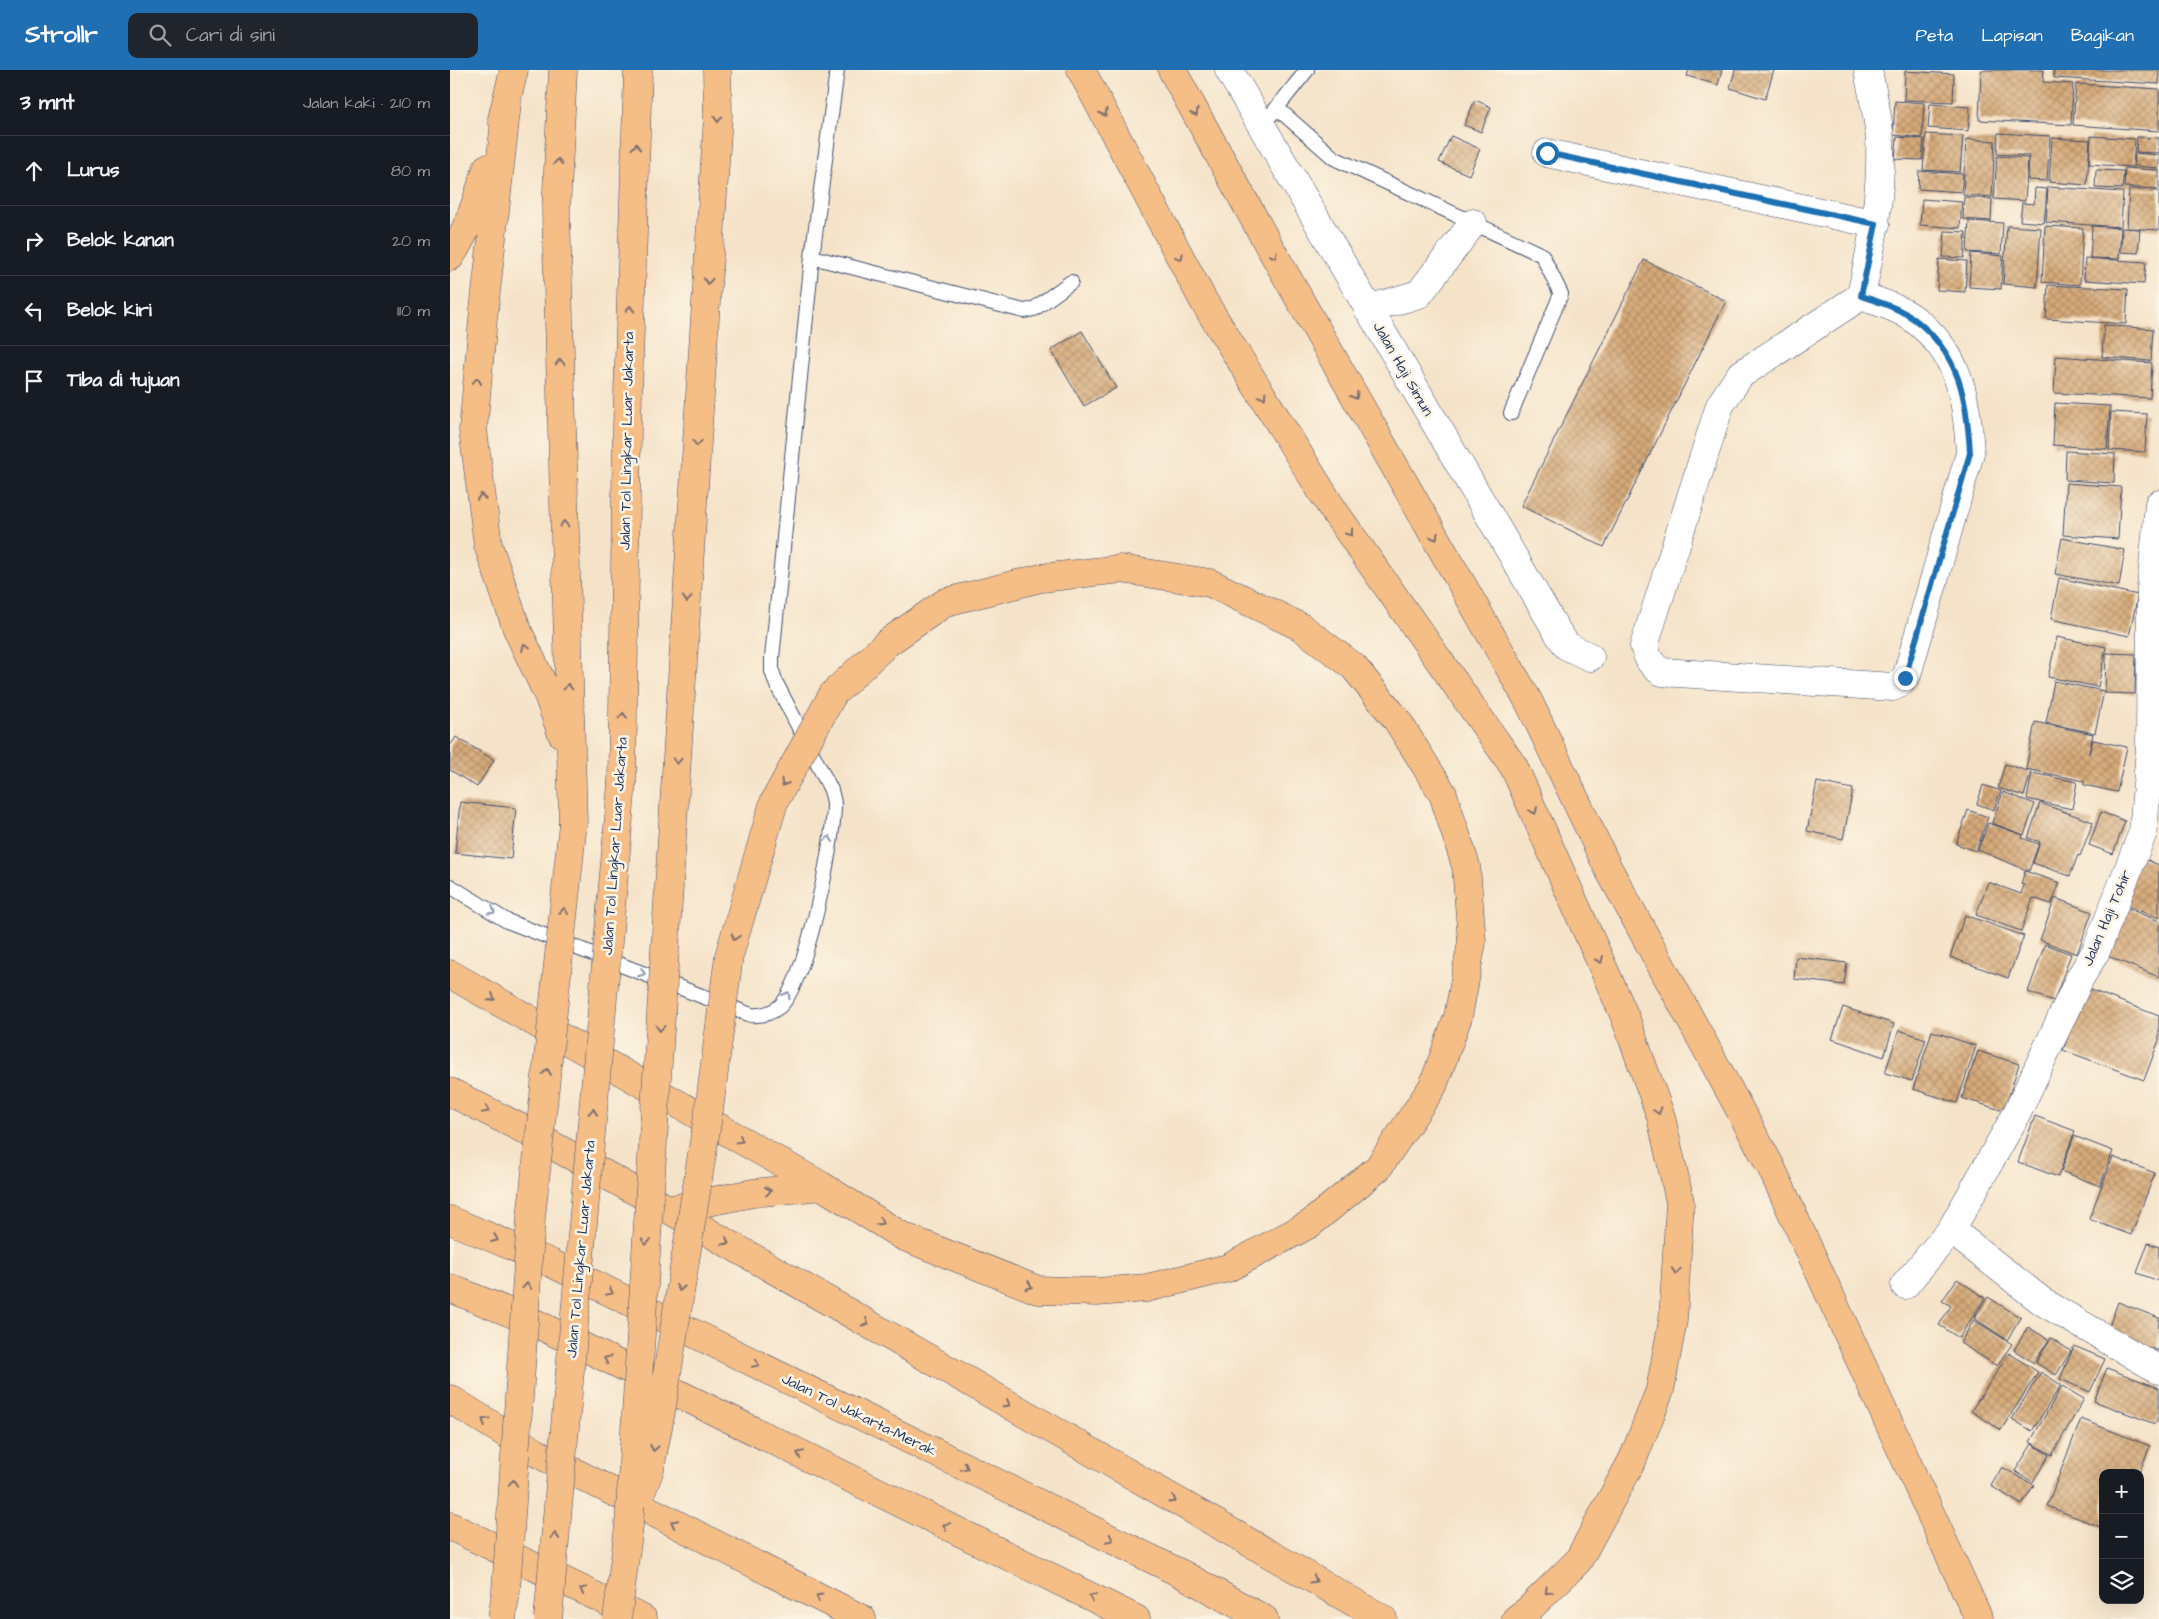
<!DOCTYPE html>
<html lang="id">
<meta charset="utf-8">
<style>
:root{--surface:#171b24;--page:#20242c;--text:#f1f3f6;--muted:#9ea1a6;--line:#363941;--accent:#1f6fb2}
body{margin:0;font-family:"Architects Daughter",sans-serif;background:var(--page);color:var(--text)}
.controls{position:absolute;right:15px;bottom:15px;display:grid;overflow:hidden;border-radius:10px;box-shadow:0 5px 20px #0002}
.controls button{width:45px;height:45px;display:grid;place-items:center;padding:0;border:0;border-bottom:1px solid var(--line);background:var(--surface);color:var(--text);font:25px sans-serif}
.stop{position:absolute;width:15px;height:15px;margin:-11px;border:4px solid #1f6fb2;border-radius:50%;background:#fff}
.stop.end{background:#1f6fb2;border-color:#fff;box-shadow:0 1px 5px #0008}
.list{margin:0;padding:0;list-style:none}
h2{display:flex;justify-content:space-between;align-items:center;height:65px;margin:0;padding:0 20px;font-size:21px}
h2 small{font-size:16px;font-weight:400;color:var(--muted)}
.list li{display:grid;grid-template-columns:32px 1fr auto;gap:15px;align-items:center;box-sizing:border-box;height:70px;padding:0 20px;border-top:1px solid var(--line)}
.list b{display:block;font-size:19px;white-space:nowrap}
.list em{font-size:16px;font-style:normal;color:var(--muted)}
.icon{flex:none;width:28px;height:28px;fill:none;stroke:currentColor;stroke-width:2;stroke-linecap:round;stroke-linejoin:round}
.map{position:relative;flex:none;width:1709px;height:1549px;overflow:hidden}
header{display:flex;align-items:center;gap:30px;box-sizing:border-box;height:70px;padding:0 25px;background:var(--accent);color:#fff}
header strong{font-size:24px}
nav{display:flex;gap:28px;margin-inline-start:auto;font-size:18px}
.search{width:350px;height:45px;background:var(--page);display:flex;align-items:center;gap:12px;box-sizing:border-box;padding:0 18px;border-radius:10px;color:var(--muted);font-size:19px}
main{display:flex}
aside{flex:1;background:var(--surface)}
.map>svg:first-child{display:block}
.building{fill:url(#building-cross-hatch)}
.lines{fill:none;stroke-linecap:round;stroke-linejoin:round}
.lane-casing{stroke:#3c4a6e;stroke-width:16}
.street-casing{stroke:#3c4a6e;stroke-width:29}
.highway-casing{stroke:#3c4a6e;stroke-width:29}
.lane{stroke:#fff;stroke-width:14}
.street{stroke:#fff;stroke-width:28}
.highway{stroke:#f6be87;stroke-width:28}
.highway-bridge-casing{stroke:#3c4a6e;stroke-width:29;stroke-linecap:butt}
.highway-bridge{stroke:#f6be87;stroke-width:28}
.oneway{stroke:#7e6f70}
.oneway2{stroke:#8d97ae}
.route{stroke:#1f6fb2;stroke-width:6}
.labels{text-anchor:middle;dominant-baseline:central;stroke-width:5;stroke-linejoin:round;paint-order:stroke}
.street-label{font-size:15px;fill:#1b2f5e;stroke:#fcf5e5}
</style>
<header>
<strong>Strollr</strong>
<div class="search"><svg class="icon" aria-label="search" viewBox="0 0 24 24"><circle cx="10" cy="10" r="6"/><path d="M15 15l6 6"/></svg>Cari di sini</div>
<nav><a>Peta</a><a>Lapisan</a><a>Bagikan</a></nav>
</header>
<main>
<aside>
<h2>3 mnt<small>Jalan kaki · 210 m</small></h2>
<ul class="list">
<li><svg class="icon" aria-label="ahead" viewBox="0 0 24 24"><path d="M12 20V5M6 11l6-6 6 6"/></svg><div><b>Lurus</b></div><em>80 m</em></li>
<li><svg class="icon" aria-label="right" viewBox="0 0 24 24"><path d="M7 20v-9h11M14 6l5 5-5 5"/></svg><div><b>Belok kanan</b></div><em>20 m</em></li>
<li><svg class="icon" aria-label="left" viewBox="0 0 24 24"><path d="M17 20v-9H6M10 6l-5 5 5 5"/></svg><div><b>Belok kiri</b></div><em>110 m</em></li>
<li><svg class="icon" aria-label="arrive" viewBox="0 0 24 24"><path d="M6 21V4h12l-3 4 3 4H6"/></svg><div><b>Tiba di tujuan</b></div></li>
</ul>
</aside>
<div class="map">
<svg width="1709" height="1549" viewBox="0 0 1709 1549">
<defs>
<pattern id="building-cross-hatch" width="8" height="8" patternUnits="userSpaceOnUse" patternTransform="scale(1.25)"><rect width="8" height="8" fill="#d7aa79"/><path d="M0 0l8 8M0 8l8-8" fill="none" stroke="#ae8b66"/></pattern>
</defs>
<rect width="100%" height="100%" fill="#fcf5e5"/>
<filter id="ink" filterUnits="userSpaceOnUse"><feTurbulence type="fractalNoise" baseFrequency=".02" numOctaves="2"/><feDisplacementMap in="SourceGraphic" scale="10" xChannelSelector="R" yChannelSelector="G"/><feConvolveMatrix kernelMatrix="1 2 1 2 8 2 1 2 1" color-interpolation-filters="sRGB"/></filter>
<filter id="wash" filterUnits="userSpaceOnUse"><feTurbulence type="fractalNoise" baseFrequency=".0096" numOctaves="4" result="noise"/><feDisplacementMap in="SourceGraphic" scale="20" xChannelSelector="R" yChannelSelector="G"/><feGaussianBlur stdDeviation="1.12" result="paint"/><feColorMatrix in="noise" values="0 0 0 0 0 0 0 0 0 0 0 0 0 0 0 0 0 1.4 0 .05"/><feComposite in="paint" operator="in"/></filter>
<g filter="url(#wash)">
<rect width="100%" height="100%" fill="#f5e3c9"/>
<g id="blocks">
<path class="building" d="M1239 0H1272L1268 15 1237 6Z
M1285 0H1324L1315 29 1280 18Z
M1531 0H1594L1593 12 1623 14 1621 55 1529 50Z
M1604 0H1709V14L1604 8Z
M1455 1 1504 4 1503 32 1454 30Z
M1626 14 1709 19V61L1623 55Z
M1025 30 1041 37 1031 62 1014 55Z
M1445 31 1474 33 1472 68 1443 65Z
M1480 34 1520 37 1518 61 1478 58Z
M1548 63 1600 66 1597 111 1578 110 1579 86 1547 84Z
M1476 64 1513 66 1510 102 1473 100Z
M1001 66 1030 79 1019 105 989 92Z
M1641 66 1685 69 1683 97 1639 94Z
M1447 67 1474 69 1472 90 1445 89Z
M1687 67 1709 68V83L1686 82Z
M1602 68 1640 70 1637 115 1599 112Z
M1516 69 1545 71 1542 127 1513 125Z
M1685 83 1709 85V98L1684 96Z
M1547 86 1578 88 1575 131 1544 129Z
M1675 98 1709 100V119L1674 117Z
M1646 100 1674 101 1672 119 1645 118Z
M1469 101 1513 104 1511 122 1468 119Z
M1598 117 1673 122 1671 157 1596 152Z
M1585 118 1597 119 1594 153 1570 151 1572 133 1584 134Z
M1679 119 1709 121V160L1677 158Z
M1514 127 1542 129 1541 151 1513 149Z
M1472 129 1512 132 1510 158 1470 155Z
M1519 151 1553 153 1551 184 1517 182Z
M1557 156 1591 158 1587 217 1553 214Z
M1595 156 1633 158 1630 215 1592 212Z
M1642 156 1671 158 1669 189 1640 188Z
M1672 158 1690 159 1688 183 1671 182Z
M1495 161 1516 162 1514 188 1493 187Z
M1521 183 1553 186 1551 219 1519 217Z
M1635 188 1696 192 1694 214 1634 210Z
M1489 189 1517 191 1515 222 1487 220Z
M1194 190 1276 231 1154 477 1071 436Z
M1598 215 1678 219 1676 254 1596 249Z
M1654 255 1703 259 1701 291 1652 287Z
M632 261 666 318 634 336 601 280Z
M1606 286 1702 293 1700 328 1604 323Z
M1605 333 1660 336 1657 379 1603 375Z
M1661 342 1697 344 1695 382 1659 380Z
M1616 381 1665 384 1664 413 1615 410Z
M1616 413 1671 417 1668 469 1613 465Z
M1612 468 1675 480 1669 516 1605 504Z
M1609 508 1688 525 1679 566 1601 549Z
M1607 567 1656 577 1648 617 1598 607Z
M1656 583 1686 584 1685 624 1655 623Z
M1604 611 1654 621 1645 663 1596 653Z
M1585 652 1643 664 1639 684 1643 670 1677 677 1667 722 1634 715V711L1576 699Z
M6 667 44 690 27 717 0 700V676Z
M1555 694 1581 702 1574 726 1548 718Z
M1582 703 1627 712 1622 739 1577 729Z
M1367 712 1403 719 1393 769 1357 761Z
M1533 715 1551 721 1544 740 1527 734Z
M1553 722 1585 734 1574 765 1542 753Z
M10 732 66 738 61 789 5 783Z
M1590 733 1643 752 1630 786 1628 785 1620 806 1583 793 1590 772 1578 768Z
M1518 740 1538 747 1526 781 1506 774Z
M1651 742 1675 751 1663 784 1639 775Z
M1538 753 1573 765 1572 768 1589 774 1579 801 1528 780Z
M1688 786 1709 795V848L1669 833Z
M1575 801 1610 813 1601 834 1583 828 1571 861 1526 845 1538 812 1571 824 1574 815 1571 814Z
M1605 828 1642 842 1627 884 1590 870Z
M1674 837 1709 851V907L1655 885Z
M1515 845 1574 866 1558 908 1500 887Z
M1595 874 1621 884 1604 931 1578 922Z
M1346 887 1397 893 1394 915 1344 909Z
M1636 918 1709 946V970L1694 1010 1613 980Z
M1393 937 1444 954 1434 987 1382 969Z
M1449 960 1476 969 1462 1011 1435 1003Z
M1482 961 1526 976 1507 1033 1463 1019Z
M1528 981 1569 994 1554 1041 1512 1028Z
M1585 1046 1625 1061 1608 1107 1568 1092Z
M1624 1066 1663 1081 1650 1116 1611 1101Z
M1663 1087 1705 1103 1681 1165 1639 1149Z
M1698 1173 1709 1177V1211L1687 1203Z
M1507 1209 1535 1228 1509 1268 1489 1255 1501 1236 1492 1231Z
M1538 1227 1571 1248 1557 1270 1524 1248Z
M1668 1232 1709 1248 1708 1281 1657 1262Z
M1524 1250 1562 1274 1547 1296 1510 1273Z
M1578 1257 1599 1270 1584 1293 1564 1280Z
M1601 1268 1621 1281 1606 1305 1586 1293Z
M1624 1276 1655 1289 1640 1322 1610 1309Z
M1559 1283 1588 1302 1551 1360 1521 1341Z
M1657 1298 1709 1318V1345L1705 1354 1644 1331Z
M1591 1302 1611 1315 1582 1361 1562 1349Z
M1612 1316 1634 1329 1602 1385 1580 1372Z
M1631 1349 1700 1376 1689 1403H1653V1458L1597 1436Z
M1582 1374 1599 1385 1583 1412 1565 1401Z
M1552 1397 1584 1415 1572 1435 1541 1416Z"/>
</g>
</g>
<g filter="url(#ink)">
<use href="#blocks" fill-opacity="0" stroke="#3c4a6e" stroke-width="1"/>
<g class="lines">
<defs>
<path id="lane" d="M827 38 884 88 1092 185 1111 224 1061 343
M821 45 857 0
M362 187 574 241 584 239 621 212
M0 816 57 851 301 945C312 946 320 944 329 937 356 915 384 771 384 735 384 730 382 725 381 720L326 613 322 601V588L362 187 387 0"/>
<path id="street" d="M779 0 1108 563 1117 576 1140 587
M1097 83 1426 154
M1411 226C1429 232 1449 238 1464 249 1510 284 1517 329 1520 383L1457 605 1452 611 1443 617 1212 602C1200 595 1198 588 1194 576L1270 335 1290 305 1411 226C1422 174 1432 125 1430 71 1429 48 1422 23 1418 0
M918 239 969 224 1023 153
M1501 1160 1593 1232 1709 1300
M1455 1215 1501 1160 1566 1045 1630 908 1646 881 1693 762 1700 679 1701 518 1709 434"/>
<path id="highway" d="M113 0 106 141 123 753
M631 0 753 230 882 438 1064 697 1175 947 1211 1047 1230 1132 1223 1250 1210 1320 1183 1389 1128 1491 1077 1541 1066 1549
M722 0 818 174 1079 632 1158 798 1321 1097 1529 1549
M57 33 33 249 23 360 38 475 67 559 98 625 112 664
M52 49 64 0
M0 187C19 159 27 129 37 98
M240 480 268 46 267 0
M172 713 177 357 188 0
M0 904 372 1116 452 1166 588 1220 647 1222 697 1218 778 1198 860 1154 928 1098 983 1016 1008 947 1022 872 1016 796 993 724 947 650 903 596 851 557 760 513 671 499 591 508 496 532 437 573 383 624
M0 1022 71 1058 218 1139 933 1549
M222 1139 303 1123 372 1116
M0 1150 101 1193 732 1504 814 1549
M0 1218 83 1252 686 1549
M0 1329 87 1383 412 1549
M0 1456 193 1549"/>
</defs>
<use href="#lane" class="lane-casing"/>
<use href="#street" class="street-casing"/>
<use href="#highway" class="highway-casing"/>
<use href="#lane" class="lane"/>
<use href="#street" class="street"/>
<use href="#highway" class="highway"/>
<defs>
<path id="highway-bridge" d="M191 1423 200 1399 212 1336 259 1040 279 886 324 732 383 624
M52 1549 56 1521 81 1148 123 753
M98 1549 172 713
M167 1549 179 1456 240 480"/>
</defs>
<use href="#highway-bridge" class="highway-bridge-casing"/>
<use href="#highway-bridge" class="highway-bridge"/>
</g>
<defs><path id="oneway-chevron" d="M-2-3.5L2.5 0L-2 3.5" fill="none" stroke-width="1.6" stroke-linecap="round" stroke-linejoin="round" transform="scale(1.25)"/></defs>
<g class="oneway">
<use href="#oneway-chevron" transform="translate(654 43) rotate(62)"/>
<use href="#oneway-chevron" transform="translate(745 43) rotate(61)"/>
<use href="#oneway-chevron" transform="translate(268 49) rotate(92)"/>
<use href="#oneway-chevron" transform="translate(186 77) rotate(-88)"/>
<use href="#oneway-chevron" transform="translate(108 92) rotate(-88)"/>
<use href="#oneway-chevron" transform="translate(824 185) rotate(60)"/>
<use href="#oneway-chevron" transform="translate(730 187) rotate(62)"/>
<use href="#oneway-chevron" transform="translate(258 211) rotate(94)"/>
<use href="#oneway-chevron" transform="translate(180 239) rotate(-88)"/>
<use href="#oneway-chevron" transform="translate(110 292) rotate(-91)"/>
<use href="#oneway-chevron" transform="translate(27 311) rotate(-85)"/>
<use href="#oneway-chevron" transform="translate(813 326) rotate(58)"/>
<use href="#oneway-chevron" transform="translate(905 326) rotate(60)"/>
<use href="#oneway-chevron" transform="translate(247 373) rotate(94)"/>
<use href="#oneway-chevron" transform="translate(31 427) rotate(-97)"/>
<use href="#oneway-chevron" transform="translate(114 454) rotate(-91)"/>
<use href="#oneway-chevron" transform="translate(900 463) rotate(55)"/>
<use href="#oneway-chevron" transform="translate(985 467) rotate(60)"/>
<use href="#oneway-chevron" transform="translate(237 529) rotate(94)"/>
<use href="#oneway-chevron" transform="translate(75 577) rotate(-115)"/>
<use href="#oneway-chevron" transform="translate(118 617) rotate(-91)"/>
<use href="#oneway-chevron" transform="translate(173 646) rotate(-89)"/>
<use href="#oneway-chevron" transform="translate(227 691) rotate(94)"/>
<use href="#oneway-chevron" transform="translate(334 713) rotate(119)"/>
<use href="#oneway-chevron" transform="translate(1084 741) rotate(66)"/>
<use href="#oneway-chevron" transform="translate(114 841) rotate(-84)"/>
<use href="#oneway-chevron" transform="translate(285 867) rotate(106)"/>
<use href="#oneway-chevron" transform="translate(1150 890) rotate(66)"/>
<use href="#oneway-chevron" transform="translate(42 928) rotate(30)"/>
<use href="#oneway-chevron" transform="translate(210 958) rotate(94)"/>
<use href="#oneway-chevron" transform="translate(97 1002) rotate(-84)"/>
<use href="#oneway-chevron" transform="translate(36 1040) rotate(26)"/>
<use href="#oneway-chevron" transform="translate(1208 1041) rotate(72)"/>
<use href="#oneway-chevron" transform="translate(143 1042) rotate(-85)"/>
<use href="#oneway-chevron" transform="translate(290 1070) rotate(30)"/>
<use href="#oneway-chevron" transform="translate(318 1121) rotate(-6)"/>
<use href="#oneway-chevron" transform="translate(430 1152) rotate(32)"/>
<use href="#oneway-chevron" transform="translate(45 1169) rotate(23)"/>
<use href="#oneway-chevron" transform="translate(196 1172) rotate(94)"/>
<use href="#oneway-chevron" transform="translate(276 1172) rotate(30)"/>
<use href="#oneway-chevron" transform="translate(1226 1201) rotate(94)"/>
<use href="#oneway-chevron" transform="translate(77 1216) rotate(-86)"/>
<use href="#oneway-chevron" transform="translate(579 1216) rotate(21)"/>
<use href="#oneway-chevron" transform="translate(230 1218) rotate(99)"/>
<use href="#oneway-chevron" transform="translate(160 1222) rotate(26)"/>
<use href="#oneway-chevron" transform="translate(416 1253) rotate(30)"/>
<use href="#oneway-chevron" transform="translate(157 1289) rotate(-154)"/>
<use href="#oneway-chevron" transform="translate(306 1294) rotate(26)"/>
<use href="#oneway-chevron" transform="translate(557 1334) rotate(30)"/>
<use href="#oneway-chevron" transform="translate(35 1351) rotate(-148)"/>
<use href="#oneway-chevron" transform="translate(204 1378) rotate(100)"/>
<use href="#oneway-chevron" transform="translate(350 1384) rotate(-154)"/>
<use href="#oneway-chevron" transform="translate(515 1397) rotate(26)"/>
<use href="#oneway-chevron" transform="translate(63 1413) rotate(-86)"/>
<use href="#oneway-chevron" transform="translate(723 1430) rotate(30)"/>
<use href="#oneway-chevron" transform="translate(224 1453) rotate(-153)"/>
<use href="#oneway-chevron" transform="translate(496 1456) rotate(-154)"/>
<use href="#oneway-chevron" transform="translate(105 1466) rotate(-85)"/>
<use href="#oneway-chevron" transform="translate(660 1469) rotate(26)"/>
<use href="#oneway-chevron" transform="translate(864 1510) rotate(30)"/>
<use href="#oneway-chevron" transform="translate(133 1520) rotate(-154)"/>
<use href="#oneway-chevron" transform="translate(1098 1521) rotate(135)"/>
<use href="#oneway-chevron" transform="translate(369 1527) rotate(-153)"/>
<use href="#oneway-chevron" transform="translate(642 1527) rotate(-154)"/>
</g>
<g class="oneway2">
<use href="#oneway-chevron" transform="translate(379 769) rotate(-82)"/>
<use href="#oneway-chevron" transform="translate(42 841) rotate(32)"/>
<use href="#oneway-chevron" transform="translate(192 903) rotate(21)"/>
<use href="#oneway-chevron" transform="translate(337 925) rotate(-60)"/>
</g>
</g>
<g class="lines" filter="url(#ink)">
<path class="route" d="M1097 83 1426 154 1411 226C1429 232 1449 238 1464 249 1510 284 1517 329 1520 383L1455 608"/>
</g>
<g class="labels">
<g class="street-label">
<text transform="translate(953 299) rotate(60)">Jalan Haji Simun</text>
<text transform="translate(177 371) rotate(-89)">Jalan Tol Lingkar Luar Jakarta</text>
<text transform="translate(165 776) rotate(-86)">Jalan Tol Lingkar Luar Jakarta</text>
<text transform="translate(1657 848) rotate(-67)">Jalan Haji Tohir</text>
<text transform="translate(131 1179) rotate(-85)">Jalan Tol Lingkar Luar Jakarta</text>
<text transform="translate(409 1345) rotate(26)">Jalan Tol Jakarta–Merak</text>
</g>
</g>
</svg>
<div class="controls">
<button>+</button>
<button>−</button>
<button><svg class="icon" aria-label="layers" viewBox="0 0 24 24"><path d="M12 4l9 5-9 5-9-5zM3 14l9 5 9-5"/></svg></button>
</div>
<div class="stop" style="left:1097px;top:83px"></div>
<div class="stop end" style="left:1455px;top:608px"></div>
</div>
</main>
